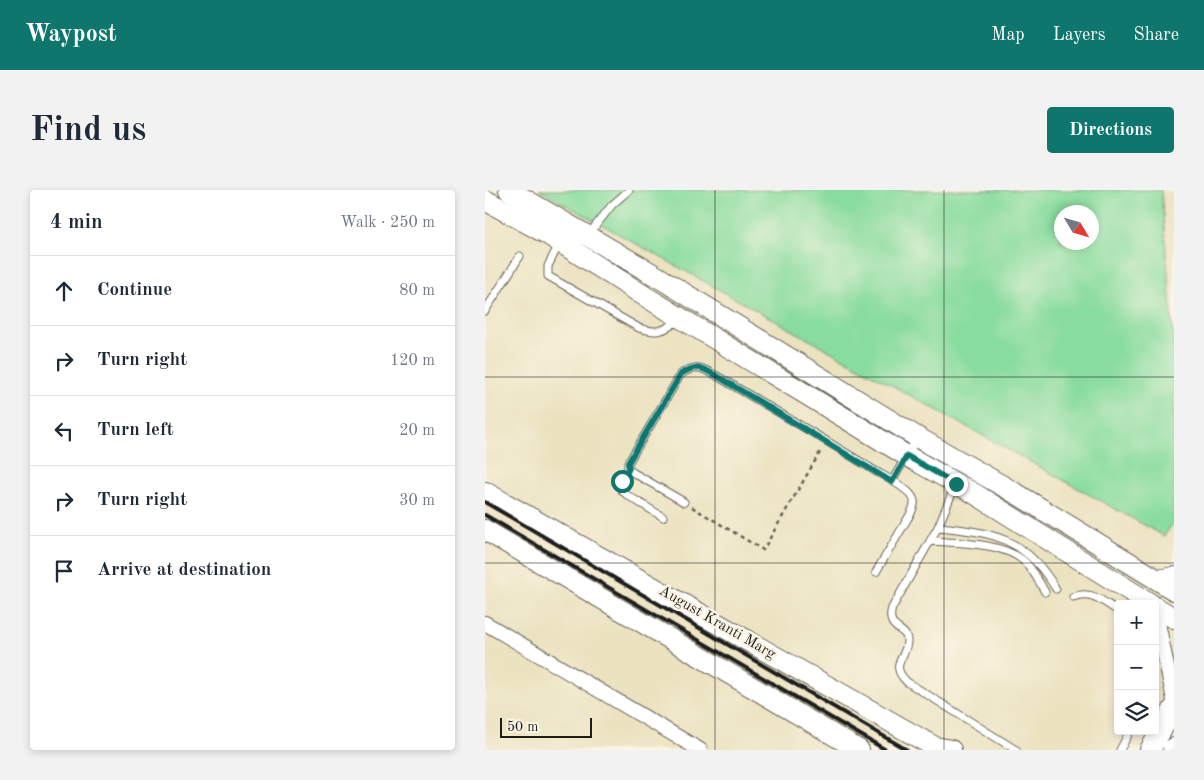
<!DOCTYPE html>
<meta charset="utf-8">
<style>
:root{--surface:#fff;--page:#f2f2f3;--text:#1f2937;--muted:#747a83;--line:#e0e1e3;--accent:#0f766e}
body{margin:0;font-family:"Old Standard TT",serif;background:var(--page);color:var(--text)}
.controls{position:absolute;right:15px;bottom:15px;display:grid;overflow:hidden;border-radius:5px;box-shadow:0 2px 8px #0003}
.controls button{width:45px;height:45px;display:grid;place-items:center;padding:0;border:0;border-bottom:1px solid var(--line);background:var(--surface);color:var(--text);font:25px sans-serif}
.compass{position:absolute;left:569px;top:15px;width:45px;height:45px;border-radius:50%;background:var(--surface);box-shadow:0 2px 8px #0003;rotate:128deg}
.scale{position:absolute;left:15px;bottom:12px;width:92px;box-sizing:border-box;padding-left:5px;border:2px solid #1c1c1c;border-top:0;font-size:14px;line-height:18px;white-space:nowrap;color:#1c1c1c;-webkit-text-stroke:4px #fcf5e5;paint-order:stroke}
.stop{position:absolute;width:15px;height:15px;margin:-11px;border:4px solid #0f766e;border-radius:50%;background:#fff}
.stop.end{background:#0f766e;border-color:#fff;box-shadow:0 1px 5px #0008}
.list{margin:0;padding:0;list-style:none}
h2{display:flex;justify-content:space-between;align-items:center;height:65px;margin:0;padding:0 20px;font-size:21px}
h2 small{font-size:16px;font-weight:400;color:var(--muted)}
.list li{display:grid;grid-template-columns:32px 1fr auto;gap:15px;align-items:center;box-sizing:border-box;height:70px;padding:0 20px;border-top:1px solid var(--line)}
.list b{display:block;font-size:19px;white-space:nowrap}
.list em{font-size:16px;font-style:normal;color:var(--muted)}
.icon{flex:none;width:28px;height:28px;fill:none;stroke:currentColor;stroke-width:2;stroke-linecap:round;stroke-linejoin:round}
.map{position:relative;flex:none;width:689px;height:560px;overflow:hidden;border-radius:5px}
header{display:flex;align-items:center;gap:30px;box-sizing:border-box;height:70px;padding:0 25px;background:var(--accent);color:#fff}
header strong{font-size:24px}
nav{display:flex;gap:28px;margin-inline-start:auto;font-size:18px}
.intro{display:flex;align-items:center;justify-content:space-between;box-sizing:border-box;height:120px;padding:0 30px}
h1{margin:0;font-size:35px}
.button{padding:12px 22px;border-radius:5px;background:var(--accent);color:#fff;font-size:18px;font-weight:700}
main{display:flex;gap:30px;padding:0 30px}
aside{flex:1;background:var(--surface);border-radius:5px;box-shadow:0 2px 8px #0003}
.map>svg:first-child{display:block}
.green{fill:#88dc9e;stroke:#527c5d;fill-rule:evenodd}
.lines{fill:none;stroke-linecap:round;stroke-linejoin:round}
.lane-casing{stroke:#646155;stroke-width:9}
.street-casing{stroke:#646155;stroke-width:16}
.secondary-casing{stroke:#646155;stroke-width:22}
.path{stroke:#646155;stroke-width:2.5;stroke-dasharray:4 4;stroke-linecap:butt}
.lane{stroke:#fff;stroke-width:7}
.street{stroke:#fff;stroke-width:14}
.secondary{stroke:#fff;stroke-width:20}
.rail{stroke:#1c1c1c;stroke-width:4}
.route{stroke:#0f766e;stroke-width:6}
.grid{fill:none;stroke:#1c1c1c;stroke-width:1;stroke-opacity:0.55}
.labels{text-anchor:middle;dominant-baseline:central;stroke-width:5;stroke-linejoin:round;paint-order:stroke}
.street-label{font-size:15px;fill:#1c1c1c;stroke:#fcf5e5}
</style>
<header>
<strong>Waypost</strong>
<nav><a>Map</a><a>Layers</a><a>Share</a></nav>
</header>
<div class="intro"><h1>Find us</h1><a class="button">Directions</a></div>
<main>
<aside>
<h2>4 min<small>Walk · 250 m</small></h2>
<ul class="list">
<li><svg class="icon" aria-label="ahead" viewBox="0 0 24 24"><path d="M12 20V5M6 11l6-6 6 6"/></svg><div><b>Continue</b></div><em>80 m</em></li>
<li><svg class="icon" aria-label="right" viewBox="0 0 24 24"><path d="M7 20v-9h11M14 6l5 5-5 5"/></svg><div><b>Turn right</b></div><em>120 m</em></li>
<li><svg class="icon" aria-label="left" viewBox="0 0 24 24"><path d="M17 20v-9H6M10 6l-5 5 5 5"/></svg><div><b>Turn left</b></div><em>20 m</em></li>
<li><svg class="icon" aria-label="right" viewBox="0 0 24 24"><path d="M7 20v-9h11M14 6l5 5-5 5"/></svg><div><b>Turn right</b></div><em>30 m</em></li>
<li><svg class="icon" aria-label="arrive" viewBox="0 0 24 24"><path d="M6 21V4h12l-3 4 3 4H6"/></svg><div><b>Arrive at destination</b></div></li>
</ul>
</aside>
<div class="map">
<svg width="689" height="560" viewBox="0 0 689 560">
<rect width="100%" height="100%" fill="#fcf5e5"/>
<filter id="ink" filterUnits="userSpaceOnUse"><feTurbulence type="fractalNoise" baseFrequency=".02" numOctaves="2"/><feDisplacementMap in="SourceGraphic" scale="10" xChannelSelector="R" yChannelSelector="G"/><feConvolveMatrix kernelMatrix="1 2 1 2 8 2 1 2 1" color-interpolation-filters="sRGB"/></filter>
<filter id="wash" filterUnits="userSpaceOnUse"><feTurbulence type="fractalNoise" baseFrequency=".0096" numOctaves="4" result="noise"/><feDisplacementMap in="SourceGraphic" scale="20" xChannelSelector="R" yChannelSelector="G"/><feGaussianBlur stdDeviation="1.12" result="paint"/><feColorMatrix in="noise" values="0 0 0 0 0 0 0 0 0 0 0 0 0 0 0 0 0 1.4 0 .05"/><feComposite in="paint" operator="in"/></filter>
<g filter="url(#wash)">
<rect width="100%" height="100%" fill="#ebe2c0"/>
<path class="green" d="M54 0H676L689 154V332L679 346ZM576 22H606V52H576Z"/>
</g>
<g filter="url(#ink)">
<g class="lines">
<defs>
<path id="lane" d="M104 44 127 15 144 0
M74 54 63 76V86L154 138C173 144 179 141 194 130
M0 121 35 66
M143 278 137 291 136 299 142 305 178 327
M407 291 432 248
M470 296 453 337 407 418C400 441 423 437 422 451 422 468 403 474 422 492L531 560
M199 312 147 282 143 278V273L196 184C212 173 217 178 232 186 283 216 334 246 384 277 394 284 423 297 428 308 431 313 428 318 426 323L391 382
M453 337C508 342 541 348 571 399
M445 351C473 353 520 352 541 373 549 381 554 392 560 402
M588 407C607 400 617 411 633 421
M635 560 645 541"/>
<path id="street" d="M668 388 689 384
M670 419 689 510
M0 433 215 560"/>
<path id="secondary" d="M24 0 173 87 432 247 532 304 689 400
M0 10 62 44 158 105 422 266 490 304 666 414
M0 302 450 557 466 560
M0 340 374 560
M670 417 689 428
M665 560 689 518
M688 560 689 558"/>
</defs>
<use href="#lane" class="lane-casing"/>
<use href="#street" class="street-casing"/>
<use href="#secondary" class="secondary-casing"/>
<path class="path" d="M207 317 278 360 337 259"/>
<use href="#lane" class="lane"/>
<use href="#street" class="street"/>
<use href="#secondary" class="secondary"/>
<path class="rail" d="M0 312 422 560
M0 325 401 560"/>
</g>
</g>
<g class="lines" filter="url(#ink)">
<path class="route" d="M137 291 144 278 143 273 196 184C212 173 217 178 232 186L407 292 422 266 471 294"/>
</g>
<path class="grid" d="M230 0V560M459 0V560M0 187H689M0 373H689"/>
<g class="labels">
<g class="street-label">
<text transform="translate(232 433) rotate(30)">August Kranti Marg</text>
</g>
</g>
</svg>
<div class="controls">
<button>+</button>
<button>−</button>
<button><svg class="icon" aria-label="layers" viewBox="0 0 24 24"><path d="M12 4l9 5-9 5-9-5zM3 14l9 5 9-5"/></svg></button>
</div>
<svg class="compass" viewBox="-18 -18 36 36"><path d="M0-13l5 13h-10z" fill="#e53935"/><path d="M0 13l5-13h-10z" fill="#747a83"/></svg>
<div class="scale">50 m</div>
<div class="stop" style="left:137px;top:291px"></div>
<div class="stop end" style="left:471px;top:294px"></div>
</div>
</main>
